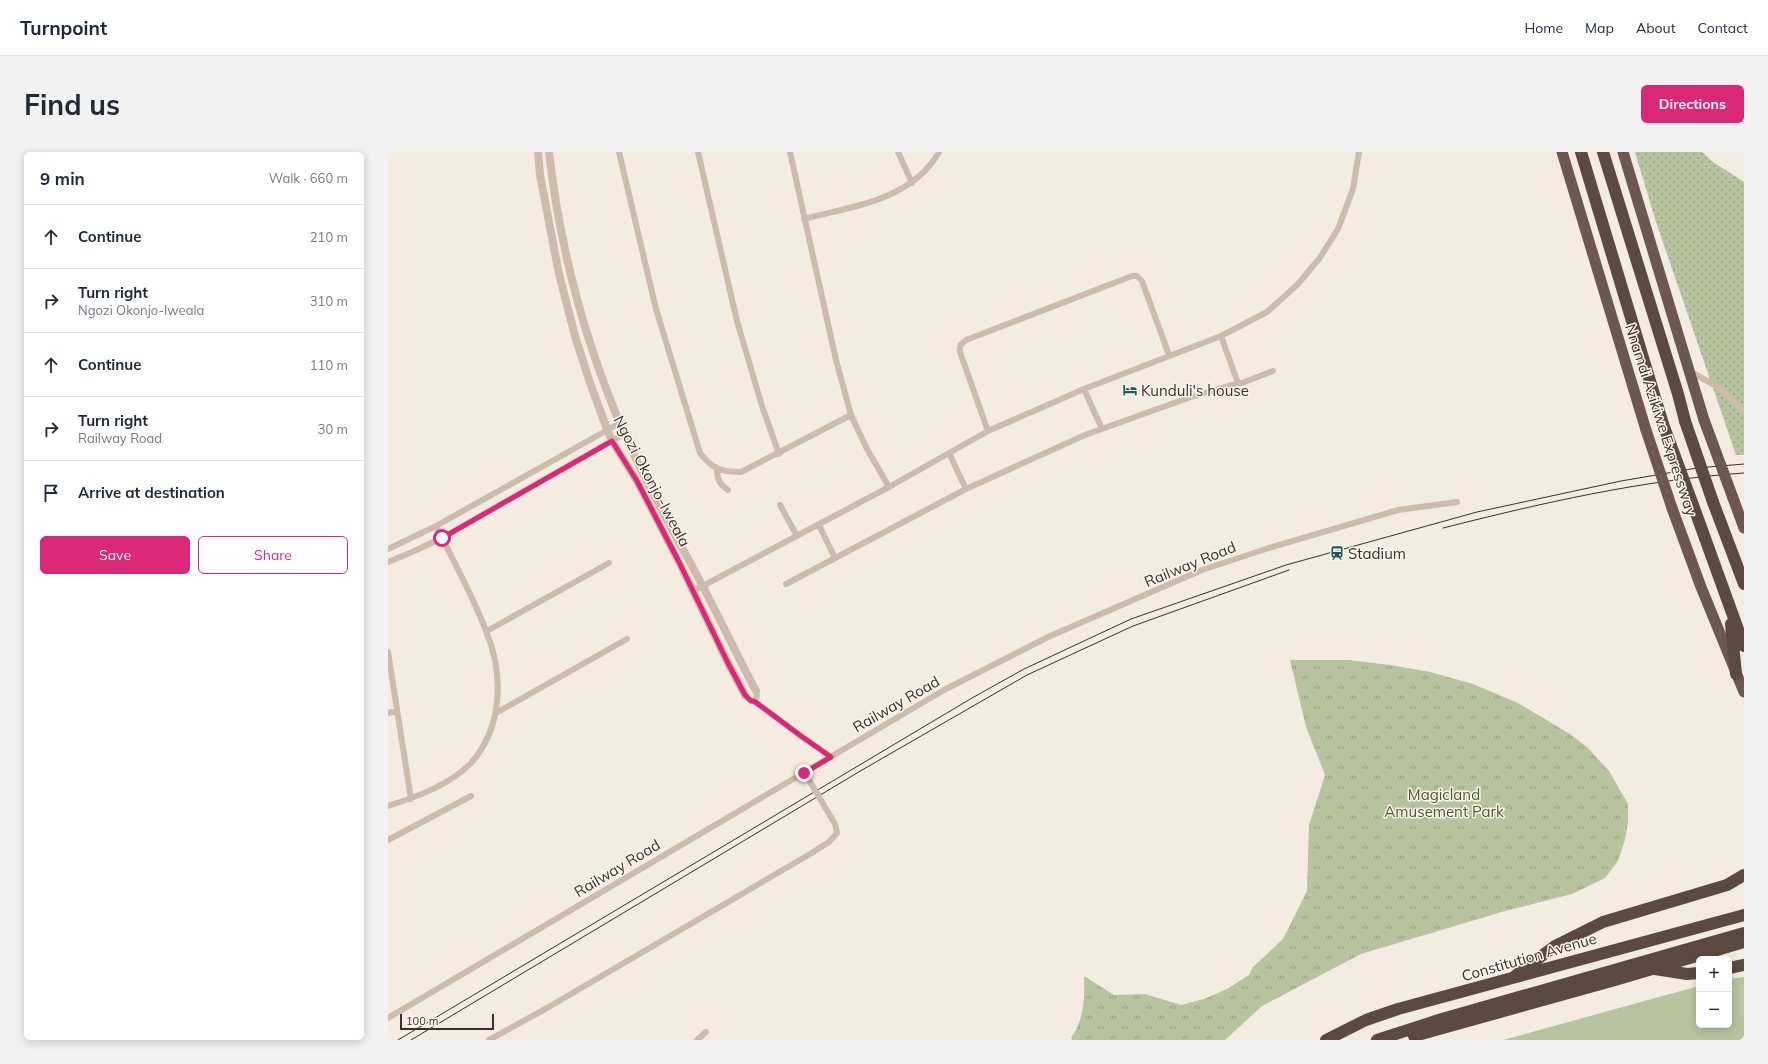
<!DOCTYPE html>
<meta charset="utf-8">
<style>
:root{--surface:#fff;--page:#f2f2f3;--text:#1f2937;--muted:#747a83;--line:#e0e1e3;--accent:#db2777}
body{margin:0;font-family:Mulish,sans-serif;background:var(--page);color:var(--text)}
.controls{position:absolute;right:12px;bottom:12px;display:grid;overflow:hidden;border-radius:6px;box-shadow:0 2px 10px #0003}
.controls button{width:36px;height:36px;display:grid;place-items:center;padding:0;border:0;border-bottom:1px solid var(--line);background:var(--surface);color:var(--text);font:20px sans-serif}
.scale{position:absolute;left:12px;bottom:10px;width:94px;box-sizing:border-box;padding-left:4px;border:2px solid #3b302b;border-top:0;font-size:11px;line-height:14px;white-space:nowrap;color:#3b302b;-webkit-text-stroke:3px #fbf5ee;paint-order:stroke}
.stop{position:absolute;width:12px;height:12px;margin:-9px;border:3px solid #db2777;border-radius:50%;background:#fff}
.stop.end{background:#db2777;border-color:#fff;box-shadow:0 1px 4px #0008}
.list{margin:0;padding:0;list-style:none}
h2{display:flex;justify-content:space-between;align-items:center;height:52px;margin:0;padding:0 16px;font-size:17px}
h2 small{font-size:13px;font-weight:400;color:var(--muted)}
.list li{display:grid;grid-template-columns:26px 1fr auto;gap:12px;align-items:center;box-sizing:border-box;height:64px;padding:0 16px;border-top:1px solid var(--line)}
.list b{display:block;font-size:15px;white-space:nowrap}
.list p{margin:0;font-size:13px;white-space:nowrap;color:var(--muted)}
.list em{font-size:13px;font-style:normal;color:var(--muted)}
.actions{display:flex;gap:8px;padding:12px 16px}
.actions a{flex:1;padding:9px 0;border:1px solid var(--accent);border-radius:6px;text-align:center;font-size:14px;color:var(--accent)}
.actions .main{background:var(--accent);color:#fff}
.icon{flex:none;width:22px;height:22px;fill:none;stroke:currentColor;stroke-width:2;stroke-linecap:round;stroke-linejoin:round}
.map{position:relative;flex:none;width:1356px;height:888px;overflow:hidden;border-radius:6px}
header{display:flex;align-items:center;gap:24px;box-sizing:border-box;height:56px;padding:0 20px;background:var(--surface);border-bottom:1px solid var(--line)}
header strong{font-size:19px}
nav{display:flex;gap:22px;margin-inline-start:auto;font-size:14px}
.intro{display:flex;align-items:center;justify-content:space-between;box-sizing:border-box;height:96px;padding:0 24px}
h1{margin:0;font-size:28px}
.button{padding:10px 18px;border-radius:6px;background:var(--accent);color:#fff;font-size:14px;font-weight:700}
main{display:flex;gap:24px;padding:0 24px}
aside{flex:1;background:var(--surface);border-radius:6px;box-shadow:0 2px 10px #0003}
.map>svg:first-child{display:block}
.grass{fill:url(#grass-dots)}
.park{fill:url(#park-tufts)}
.garden{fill:#b8c4a0}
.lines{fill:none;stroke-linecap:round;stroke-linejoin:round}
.minor{stroke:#cdbbac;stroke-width:6}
.tertiary{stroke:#cdbbac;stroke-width:8}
.trunk{stroke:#6c584f;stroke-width:11}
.motorway{stroke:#5c4a42;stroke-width:12}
.tram{stroke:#3b302b;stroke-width:1}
.minor-bridge{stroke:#cdbbac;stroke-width:6}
.trunk-bridge{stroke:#6c584f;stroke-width:11}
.motorway-bridge{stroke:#5c4a42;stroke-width:12}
.route{stroke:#db2777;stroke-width:5}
.labels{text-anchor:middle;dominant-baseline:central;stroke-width:3;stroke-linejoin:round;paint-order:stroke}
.poi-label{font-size:15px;fill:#3b302b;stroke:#fbf5ee;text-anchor:start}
.street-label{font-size:15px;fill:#3b302b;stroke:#fbf5ee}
.park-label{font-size:15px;fill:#4a5a2e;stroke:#fbf5ee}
</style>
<header>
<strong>Turnpoint</strong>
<nav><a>Home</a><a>Map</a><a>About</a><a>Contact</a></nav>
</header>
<div class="intro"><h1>Find us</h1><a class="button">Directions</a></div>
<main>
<aside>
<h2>9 min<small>Walk · 660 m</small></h2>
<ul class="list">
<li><svg class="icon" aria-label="ahead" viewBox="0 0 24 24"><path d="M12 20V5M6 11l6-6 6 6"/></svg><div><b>Continue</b></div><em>210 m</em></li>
<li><svg class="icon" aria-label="right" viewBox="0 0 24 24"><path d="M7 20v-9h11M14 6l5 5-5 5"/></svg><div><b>Turn right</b><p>Ngozi Okonjo-Iweala</p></div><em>310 m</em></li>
<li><svg class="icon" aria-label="ahead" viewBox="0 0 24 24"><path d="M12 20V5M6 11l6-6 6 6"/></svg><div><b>Continue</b></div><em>110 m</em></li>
<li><svg class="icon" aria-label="right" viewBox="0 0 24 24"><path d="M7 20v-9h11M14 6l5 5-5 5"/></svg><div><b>Turn right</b><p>Railway Road</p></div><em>30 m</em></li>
<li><svg class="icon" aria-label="arrive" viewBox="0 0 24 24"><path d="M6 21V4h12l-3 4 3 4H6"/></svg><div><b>Arrive at destination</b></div></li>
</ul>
<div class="actions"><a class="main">Save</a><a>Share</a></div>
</aside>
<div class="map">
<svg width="1356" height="888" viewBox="0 0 1356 888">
<defs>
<pattern id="grass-dots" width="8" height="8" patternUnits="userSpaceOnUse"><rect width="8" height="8" fill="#b8c4a0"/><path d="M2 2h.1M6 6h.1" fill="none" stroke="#97a083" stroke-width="1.8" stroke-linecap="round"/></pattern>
<pattern id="park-tufts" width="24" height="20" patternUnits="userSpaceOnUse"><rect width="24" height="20" fill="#b8c4a0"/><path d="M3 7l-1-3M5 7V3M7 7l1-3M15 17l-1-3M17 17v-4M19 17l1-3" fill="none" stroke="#97a083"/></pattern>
</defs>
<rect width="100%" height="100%" fill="#f4ebe1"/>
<path class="grass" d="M1247 0H1314L1325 10 1356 30V303H1348L1268 70Z"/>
<path class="park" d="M902 508H961L1002 513 1042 520 1085 532 1130 551 1182 582 1199 595 1221 619 1240 652V670L1237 688 1230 709 1217 726 1184 742 1117 759 973 802 874 854 837 888H684L683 886C696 868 697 846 696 824L726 843 757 842 793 853 816 847 839 837 861 823 865 815 895 787 919 739 921 673 937 623 918 575Z"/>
<path class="garden" d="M1356 825V888H1115L1311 834V873H1341V827Z"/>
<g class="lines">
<path class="minor" d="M231 0 268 157 312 301C324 317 334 320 353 320L463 263
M310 0 349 169 374 254 391 302
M402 0 448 208 463 263 479 297 501 335
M510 0 524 31
M416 67C465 54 524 48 551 0
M833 184 850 231
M1301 219 1332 236 1356 259
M696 237 714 277
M600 279 572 200C571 194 573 192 578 188L744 124H749L754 129 781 203
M561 301 578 337
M329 316C329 327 331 332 340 338
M392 353 409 384
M431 373 447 406
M0 397 48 374 232 271
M0 410 24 400 54 386 236 282
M398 432 578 337 697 283 800 246 850 231H854L885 219
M305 439 501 335 600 279 696 237 833 184 879 160 909 133 931 107 950 77 965 37 971 0
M99 479 221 411
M0 500 23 647
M357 543 363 549H366L369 544 368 539
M366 549 413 584 443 605
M0 561 9 559
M108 561 239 487
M0 654C28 645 62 633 83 611 115 575 116 522 98 479 85 444 65 408 48 374
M0 688 83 644
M0 866 556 538 660 485 814 418 881 396 1010 358 1069 350
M101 888 159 856 422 702 441 690 449 681 447 672 444 667
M309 888 318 880"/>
<path class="tertiary" d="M150 0 152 23 171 122 187 184 202 231 219 277 224 289 249 329 291 410 340 511 357 543
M161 0C172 97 197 191 236 281 258 332 286 380 312 429 331 465 349 503 368 539"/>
<path class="trunk" d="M1174 0 1258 278
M1235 0 1316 268
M1345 346 1356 376
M1284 356 1313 435 1356 540"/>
<path class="motorway" d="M1193 0 1275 272
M1215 0 1290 242 1297 269
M1325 350 1356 432
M1305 353 1356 494
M1343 472 1348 522
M1341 816 1356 813
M1267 817 1299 822 1311 821
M1127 824 1167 794 1215 770 1339 733 1356 723
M1026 884 1227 828 1356 790
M938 888 978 868 1010 857 1356 763
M989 888 1054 867 1356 781"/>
<path class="tram" d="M1055 376C1154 351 1254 328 1356 321
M10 888 584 546 636 517 743 467 898 413 1089 360 1233 329 1309 316 1356 312
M23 888 474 618 639 523 745 474 901 418"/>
<path class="minor-bridge" d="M417 621 444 667"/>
<path class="trunk-bridge" d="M1316 268 1345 346
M1258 278 1284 356"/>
<path class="motorway-bridge" d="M1297 269 1325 350
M1275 272 1305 353"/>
</g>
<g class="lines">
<path class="route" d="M54 386 224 289 249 329 291 410 340 511 357 543 363 549H366L413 584 443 605 416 621"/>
</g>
<defs>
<symbol id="hotel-bare" viewBox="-9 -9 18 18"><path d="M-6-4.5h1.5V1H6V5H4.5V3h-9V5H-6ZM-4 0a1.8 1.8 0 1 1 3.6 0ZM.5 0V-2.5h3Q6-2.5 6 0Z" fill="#1f5a5e" stroke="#fbf5ee" stroke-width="2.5" paint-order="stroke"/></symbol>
<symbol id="station-bare" viewBox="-9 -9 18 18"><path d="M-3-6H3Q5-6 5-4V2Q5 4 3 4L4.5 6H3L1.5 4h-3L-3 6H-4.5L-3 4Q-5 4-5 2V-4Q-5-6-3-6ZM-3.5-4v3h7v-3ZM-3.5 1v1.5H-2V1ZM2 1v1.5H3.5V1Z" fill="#1f5a5e" stroke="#fbf5ee" stroke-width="2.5" paint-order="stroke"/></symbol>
</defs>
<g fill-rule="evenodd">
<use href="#hotel-bare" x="732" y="228" width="20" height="20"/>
<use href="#station-bare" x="939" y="391" width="20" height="20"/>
</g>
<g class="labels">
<g class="poi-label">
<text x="753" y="238">Kunduli's house</text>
<text x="960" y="401">Stadium</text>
</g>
<g class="street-label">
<text transform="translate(1273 268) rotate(72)">Nnamdi Azikiwe Expressway</text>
<text transform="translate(264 329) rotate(62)">Ngozi Okonjo-Iweala</text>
<text transform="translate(802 412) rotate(-22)">Railway Road</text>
<text transform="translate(508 552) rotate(-30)">Railway Road</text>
<text transform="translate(229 716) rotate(-31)">Railway Road</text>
<text transform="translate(1141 805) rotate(-16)">Constitution Avenue</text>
</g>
<g class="park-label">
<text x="1056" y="642">Magicland<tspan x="1056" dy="17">Amusement Park</tspan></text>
</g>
</g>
</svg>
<div class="controls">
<button>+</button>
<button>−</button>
</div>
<div class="scale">100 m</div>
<div class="stop" style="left:54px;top:386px"></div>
<div class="stop end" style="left:416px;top:621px"></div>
</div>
</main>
